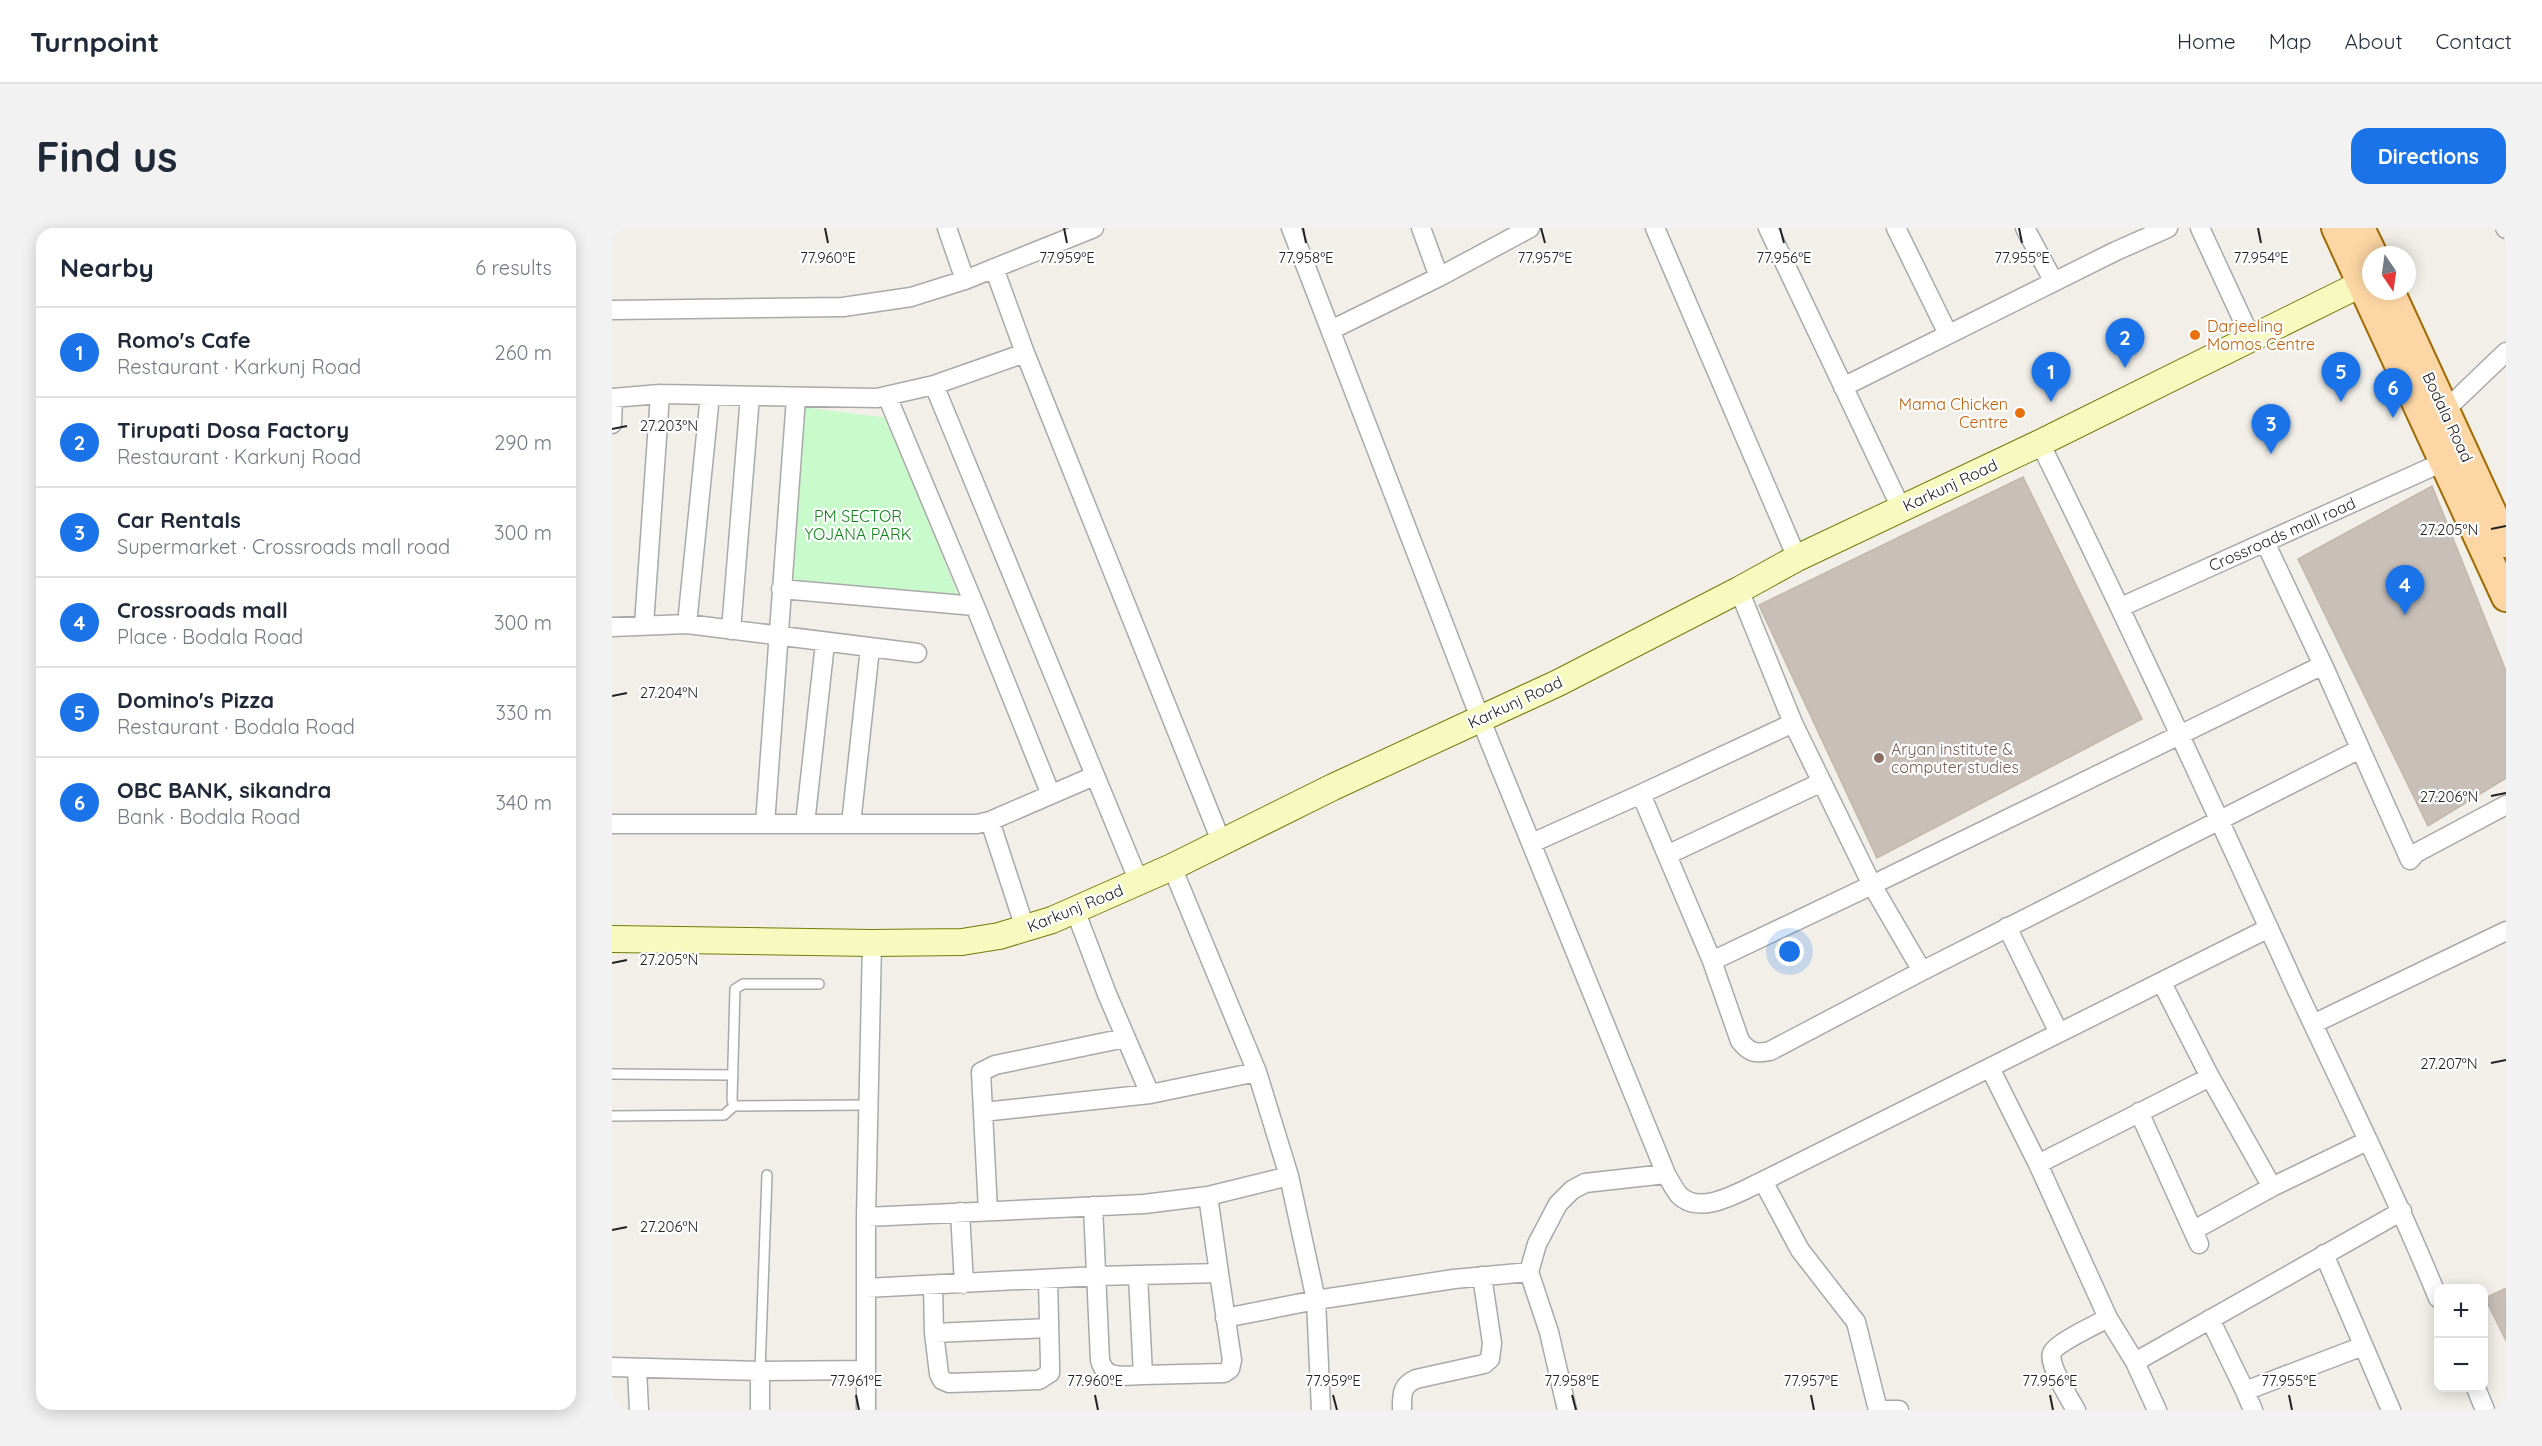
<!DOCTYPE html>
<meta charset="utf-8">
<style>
:root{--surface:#fff;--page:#f2f2f3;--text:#1f2937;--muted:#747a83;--line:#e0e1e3;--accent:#1a73e8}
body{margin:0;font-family:Quicksand,sans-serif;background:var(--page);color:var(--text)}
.controls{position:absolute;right:18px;bottom:18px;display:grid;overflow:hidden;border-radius:12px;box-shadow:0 3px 15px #0003}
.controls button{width:54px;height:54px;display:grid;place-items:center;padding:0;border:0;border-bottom:2px solid var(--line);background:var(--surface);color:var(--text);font:30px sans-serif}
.compass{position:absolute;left:1750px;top:18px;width:54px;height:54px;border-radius:50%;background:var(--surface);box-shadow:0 3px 15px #0003;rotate:167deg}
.you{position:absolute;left:1178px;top:724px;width:21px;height:21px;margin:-15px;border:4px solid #fff;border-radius:50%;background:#1a73e8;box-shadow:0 0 0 9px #1a73e833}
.badge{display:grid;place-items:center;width:39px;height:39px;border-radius:50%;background:var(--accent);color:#fff;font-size:20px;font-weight:700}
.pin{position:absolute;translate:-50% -50px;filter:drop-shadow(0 2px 3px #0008)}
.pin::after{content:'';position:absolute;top:32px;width:21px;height:18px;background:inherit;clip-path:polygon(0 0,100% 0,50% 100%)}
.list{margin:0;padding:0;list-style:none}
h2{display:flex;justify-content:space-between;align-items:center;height:78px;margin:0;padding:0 24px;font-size:26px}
h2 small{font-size:20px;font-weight:400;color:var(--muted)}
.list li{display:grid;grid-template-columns:39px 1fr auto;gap:18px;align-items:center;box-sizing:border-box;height:90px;padding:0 24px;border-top:2px solid var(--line)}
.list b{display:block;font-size:22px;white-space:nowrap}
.list p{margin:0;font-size:20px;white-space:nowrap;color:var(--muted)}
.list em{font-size:20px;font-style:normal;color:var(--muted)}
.map{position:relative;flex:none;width:1894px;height:1182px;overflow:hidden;border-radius:18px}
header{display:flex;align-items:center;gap:36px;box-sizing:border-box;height:84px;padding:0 30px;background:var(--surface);border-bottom:2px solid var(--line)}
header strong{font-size:28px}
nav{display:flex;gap:33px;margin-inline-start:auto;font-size:21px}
.intro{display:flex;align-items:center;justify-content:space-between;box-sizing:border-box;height:144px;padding:0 36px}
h1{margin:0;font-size:42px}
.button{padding:15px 27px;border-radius:18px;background:var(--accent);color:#fff;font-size:21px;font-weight:700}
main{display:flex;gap:36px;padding:0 36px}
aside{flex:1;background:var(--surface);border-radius:18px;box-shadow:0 3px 15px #0003}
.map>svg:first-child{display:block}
.park{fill:#c8facc}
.building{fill:#c7bfb8;stroke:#c4b6ab;stroke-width:1.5}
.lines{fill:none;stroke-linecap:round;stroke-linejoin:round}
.lane-casing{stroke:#a9a9a9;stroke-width:12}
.street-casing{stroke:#a9a9a9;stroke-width:21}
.secondary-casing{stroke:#707d05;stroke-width:28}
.primary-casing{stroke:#a06b00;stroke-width:32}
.lane{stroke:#fff;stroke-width:9}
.street{stroke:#fff;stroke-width:18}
.secondary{stroke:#f7fabf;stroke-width:26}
.primary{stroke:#fcd6a4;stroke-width:28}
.ticks{fill:none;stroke:#222;stroke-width:2}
.food-dot{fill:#e8710a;stroke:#fff;stroke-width:2}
.education-dot{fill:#8d6e63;stroke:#fff;stroke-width:2}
.labels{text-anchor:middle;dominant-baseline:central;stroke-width:4.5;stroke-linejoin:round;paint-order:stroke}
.food-label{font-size:16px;fill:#c56008;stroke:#fff;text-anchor:start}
.street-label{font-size:16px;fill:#222;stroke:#fff}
.park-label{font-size:16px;fill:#0c8416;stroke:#fff}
.education-label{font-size:16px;fill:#785e54;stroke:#fff;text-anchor:start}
.ticks-label{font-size:15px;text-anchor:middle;fill:#222;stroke:#fff;stroke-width:4.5;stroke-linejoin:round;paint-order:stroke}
</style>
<header>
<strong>Turnpoint</strong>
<nav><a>Home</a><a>Map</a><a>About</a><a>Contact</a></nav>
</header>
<div class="intro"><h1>Find us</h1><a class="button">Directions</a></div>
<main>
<aside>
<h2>Nearby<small>6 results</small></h2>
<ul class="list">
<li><span class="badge">1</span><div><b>Romo's Cafe</b><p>Restaurant · Karkunj Road</p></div><em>260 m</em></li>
<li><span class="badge">2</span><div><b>Tirupati Dosa Factory</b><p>Restaurant · Karkunj Road</p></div><em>290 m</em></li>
<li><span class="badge">3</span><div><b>Car Rentals</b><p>Supermarket · Crossroads mall road</p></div><em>300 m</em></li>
<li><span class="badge">4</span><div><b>Crossroads mall</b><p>Place · Bodala Road</p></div><em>300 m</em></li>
<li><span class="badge">5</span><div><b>Domino's Pizza</b><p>Restaurant · Bodala Road</p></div><em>330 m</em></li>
<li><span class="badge">6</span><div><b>OBC BANK, sikandra</b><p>Bank · Bodala Road</p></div><em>340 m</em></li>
</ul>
</aside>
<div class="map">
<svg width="1894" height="1182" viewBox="0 0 1894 1182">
<rect width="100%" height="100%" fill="#f2efe9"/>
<path class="park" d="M190 179 276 190 347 370 170 362Z"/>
<path class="building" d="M1411 249 1530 491 1265 630 1147 377Z
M1820 258 1894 443V550L1816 598 1686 331Z
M1894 1060V1113L1873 1070Z"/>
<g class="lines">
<defs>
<path id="lane" d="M0 846 121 847
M122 878 120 872 123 761 131 756H207
M122 878 256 877
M0 888 112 887 122 878
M148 1143 155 947"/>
<path id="street" d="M335 0 353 52
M679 0 868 490 1054 946C1058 953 1062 961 1067 967 1088 989 1129 963 1151 953L1657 700
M809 0 827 49
M1043 0 1185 330
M1156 0 1289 280
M1284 0 1336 106
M1413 0 1442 54
M1588 0 1639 110
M1893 0 1894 1
M382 40 413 125 609 613
M0 82 231 79 299 69 353 52 482 0
M719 102 827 49 918 0
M322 157 527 654
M1231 159 1504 23 1556 0
M275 168 363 378 439 567
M0 170 48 166 265 170 322 157 413 125
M1826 189 1894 124
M0 196 1 170
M1428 215C1517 395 1601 577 1684 760 1732 863 1783 965 1826 1070
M1653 314 1711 437 1798 632 1804 625 1894 577
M169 361 363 378
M1127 362 1181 495 1260 657 1711 437
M1509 379 1831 234
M75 396 98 167
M32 397 48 166
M0 399 75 396 305 425
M119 402 138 168
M1181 495 1029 566 1100 733 1128 813C1138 825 1143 826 1158 823L1310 743 1748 521
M378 593 413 700
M0 596H365L378 593 482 548
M153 596 184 170
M193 596 213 415
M239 596 258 420
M920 615 1029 566
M1055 627 1210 554
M560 639 645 844 677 948 704 1072 709 1182
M463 682 495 766 538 866
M1395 699 1447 805
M1100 733 1260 657 1310 743
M1550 755 1598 849 1660 959
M1701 796 1894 703
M1378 840 1426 936 1496 1090 1523 1134 1545 1182
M371 884 538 866 645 844
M1527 884 1587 1016
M1426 936 1598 849
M1151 953 1188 1022 1244 1094 1266 1182
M481 978 488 1132C493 1153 513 1147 531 1147
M376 983 369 844 383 837 513 810
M348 984 352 1056
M254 989 532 976 596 968 677 948
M1582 1002 1660 959 1755 913
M1712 1026 1779 1182
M526 1047 531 1147 612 1145 618 1141 620 1132 607 1045
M321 1057 322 1105 327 1146 330 1152 337 1155 427 1152 438 1145V1137L436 1051
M254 1060 485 1048 607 1045 596 968
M613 1090 704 1072 842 1051 917 1044
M1598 1091 1633 1163
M322 1105 437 1100
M1523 1134 1790 983
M0 1139 148 1143 253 1142
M25 1141 27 1182
M1864 1160 1873 1182
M148 1182V1143
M254 1182V989L260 715
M790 1182C790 1166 789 1158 804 1151L872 1136 878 1131 880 1115 870 1048
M955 1182 937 1104 917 1044 925 1016 946 976 960 962 973 955 1054 946
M1273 1182H1287
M1464 1182C1458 1172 1435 1134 1440 1125 1444 1115 1485 1096 1496 1090
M1641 1182 1633 1163 1751 1118"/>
<path id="secondary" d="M0 711 260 715 350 714 387 708 440 692 560 639 721 559 946 455 1127 362 1185 330 1428 215 1759 51"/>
<path id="primary" d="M1724 0 1894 369
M1748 0 1761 27
M1778 63 1894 315"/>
</defs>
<use href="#lane" class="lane-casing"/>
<use href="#street" class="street-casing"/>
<use href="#secondary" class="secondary-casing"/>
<use href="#primary" class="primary-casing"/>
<use href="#lane" class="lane"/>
<use href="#street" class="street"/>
<use href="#secondary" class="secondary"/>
<use href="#primary" class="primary"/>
</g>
<path class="ticks" d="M213 0 216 15M452 0 455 15M691 0 694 15M929 0 933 15M1168 0 1172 15M1407 0 1410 15M1646 0 1649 15M0 201 15 198M1879 301 1894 298M0 468 15 465M1879 568 1894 565M0 735 15 732M1879 835 1894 832M0 1002 15 999M244 1167 247 1182M483 1167 486 1182M721 1167 725 1182M960 1167 964 1182M1199 1167 1202 1182M1438 1167 1441 1182M1677 1167 1680 1182"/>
<g class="food-dot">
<circle cx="1583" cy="107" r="6"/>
<circle cx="1408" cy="185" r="6"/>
</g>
<circle class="education-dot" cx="1267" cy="530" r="6"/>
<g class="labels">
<g class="food-label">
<text x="1595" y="98">Darjeeling<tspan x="1595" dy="18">Momos Centre</tspan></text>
<text x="1396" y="176" text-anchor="end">Mama Chicken<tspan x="1396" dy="18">Centre</tspan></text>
</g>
<g class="street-label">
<text transform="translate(1836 189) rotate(65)">Bodala Road</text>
<text transform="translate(1338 257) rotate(-25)">Karkunj Road</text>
<text transform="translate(1670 306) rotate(-24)">Crossroads mall road</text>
<text transform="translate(903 474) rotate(-25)">Karkunj Road</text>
<text transform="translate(463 680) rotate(-22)">Karkunj Road</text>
</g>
<g class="park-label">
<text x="246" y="288">PM SECTOR<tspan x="246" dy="18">YOJANA PARK</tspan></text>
</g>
<g class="education-label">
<text x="1279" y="521">Aryan institute &amp;<tspan x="1279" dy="18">computer studies</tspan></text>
</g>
</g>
<g class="ticks-label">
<text x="216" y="35">77.960°E</text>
<text x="455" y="35">77.959°E</text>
<text x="694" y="35">77.958°E</text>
<text x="933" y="35">77.957°E</text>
<text x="1172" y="35">77.956°E</text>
<text x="1410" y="35">77.955°E</text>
<text x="1649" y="35">77.954°E</text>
<text x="57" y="203">27.203°N</text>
<text x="1837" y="307">27.205°N</text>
<text x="57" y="470">27.204°N</text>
<text x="1837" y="574">27.206°N</text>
<text x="57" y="737">27.205°N</text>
<text x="1837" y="841">27.207°N</text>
<text x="57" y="1004">27.206°N</text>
<text x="244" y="1158">77.961°E</text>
<text x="483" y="1158">77.960°E</text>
<text x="721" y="1158">77.959°E</text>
<text x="960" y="1158">77.958°E</text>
<text x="1199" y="1158">77.957°E</text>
<text x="1438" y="1158">77.956°E</text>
<text x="1677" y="1158">77.955°E</text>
</g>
</svg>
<div class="controls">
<button>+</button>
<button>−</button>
</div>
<svg class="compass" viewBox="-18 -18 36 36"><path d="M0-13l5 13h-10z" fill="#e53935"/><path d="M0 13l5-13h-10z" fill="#747a83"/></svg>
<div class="you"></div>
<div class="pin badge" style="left:1439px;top:174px">1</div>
<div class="pin badge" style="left:1513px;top:140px">2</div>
<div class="pin badge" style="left:1659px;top:226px">3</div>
<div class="pin badge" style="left:1793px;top:387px">4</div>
<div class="pin badge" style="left:1729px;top:174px">5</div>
<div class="pin badge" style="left:1781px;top:190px">6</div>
</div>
</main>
